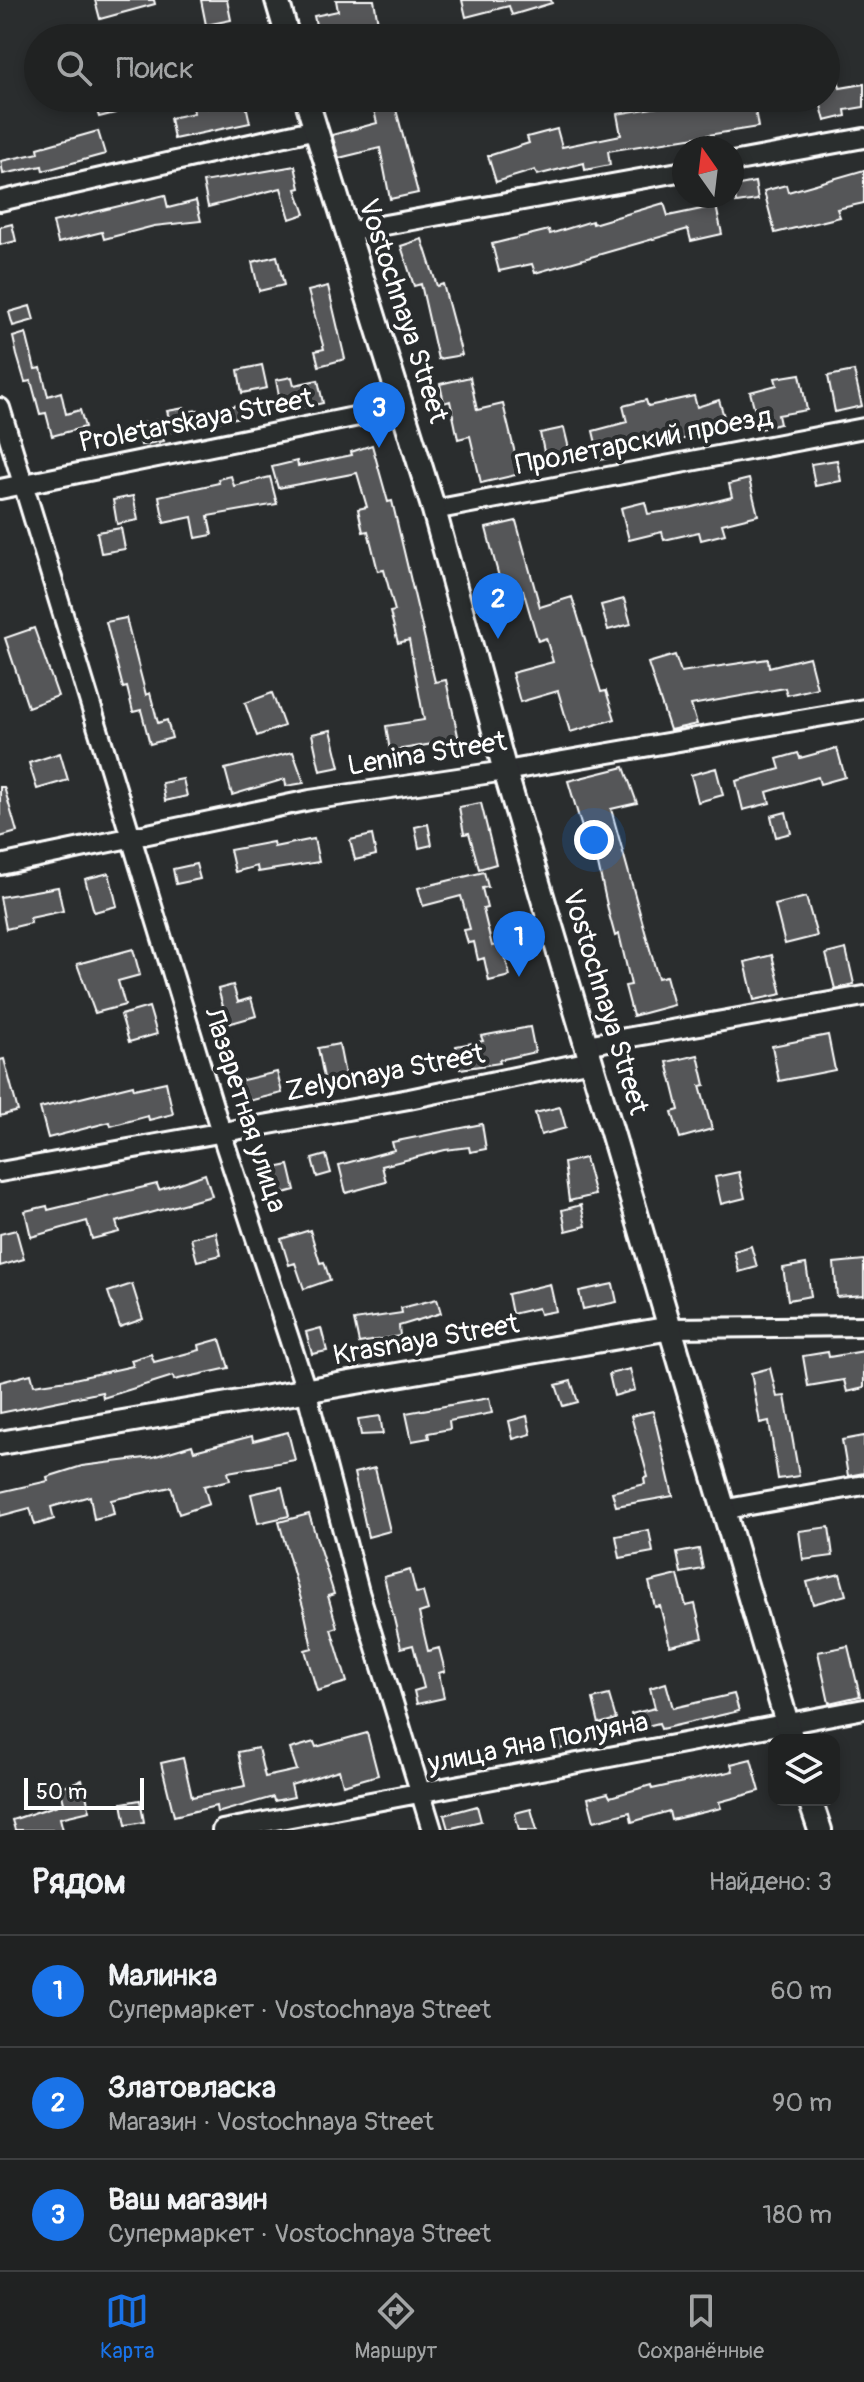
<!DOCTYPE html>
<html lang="ru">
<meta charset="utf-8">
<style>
:root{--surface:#202222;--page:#2d2f2f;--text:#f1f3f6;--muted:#a2a4a5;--line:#3d3f40;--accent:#1a73e8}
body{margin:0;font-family:Pangolin,sans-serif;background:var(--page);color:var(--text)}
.controls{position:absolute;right:24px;bottom:24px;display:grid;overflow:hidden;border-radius:16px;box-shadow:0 4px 12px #0003}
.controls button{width:72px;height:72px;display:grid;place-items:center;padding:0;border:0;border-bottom:2px solid var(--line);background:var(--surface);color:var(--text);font:40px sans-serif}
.compass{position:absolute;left:672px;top:136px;width:72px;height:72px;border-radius:50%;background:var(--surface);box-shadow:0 4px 12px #0003;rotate:346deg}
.scale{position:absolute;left:24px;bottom:20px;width:120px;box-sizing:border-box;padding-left:8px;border:4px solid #fff;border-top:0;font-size:22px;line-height:28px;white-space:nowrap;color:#fff;-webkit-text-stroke:6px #2a2d2e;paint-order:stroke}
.you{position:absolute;left:594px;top:840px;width:28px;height:28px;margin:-20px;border:6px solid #fff;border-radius:50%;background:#1a73e8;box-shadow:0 0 0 12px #1a73e833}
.badge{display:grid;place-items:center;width:52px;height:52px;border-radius:50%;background:var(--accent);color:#fff;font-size:26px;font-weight:700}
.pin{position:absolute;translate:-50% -66px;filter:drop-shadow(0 2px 4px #0008)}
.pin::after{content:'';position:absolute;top:42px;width:28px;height:24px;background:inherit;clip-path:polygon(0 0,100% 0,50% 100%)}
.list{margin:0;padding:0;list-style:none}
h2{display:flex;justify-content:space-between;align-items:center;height:104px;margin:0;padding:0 32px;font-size:34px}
h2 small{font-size:26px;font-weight:400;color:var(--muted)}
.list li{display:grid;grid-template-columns:52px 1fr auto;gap:24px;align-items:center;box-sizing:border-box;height:112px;padding:0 32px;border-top:2px solid var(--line)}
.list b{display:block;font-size:30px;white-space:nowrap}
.list p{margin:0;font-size:26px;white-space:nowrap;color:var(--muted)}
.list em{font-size:26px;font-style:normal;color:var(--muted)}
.icon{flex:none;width:44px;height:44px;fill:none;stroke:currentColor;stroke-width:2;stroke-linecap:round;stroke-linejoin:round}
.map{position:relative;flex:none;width:864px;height:1830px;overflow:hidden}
.search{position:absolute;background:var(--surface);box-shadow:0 4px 12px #0003;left:24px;right:24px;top:24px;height:88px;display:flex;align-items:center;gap:20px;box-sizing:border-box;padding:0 28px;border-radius:44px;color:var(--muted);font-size:30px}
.sheet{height:440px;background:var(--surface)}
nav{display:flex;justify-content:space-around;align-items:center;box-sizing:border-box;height:112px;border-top:2px solid var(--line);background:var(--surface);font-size:22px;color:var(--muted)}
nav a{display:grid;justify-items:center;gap:4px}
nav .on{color:var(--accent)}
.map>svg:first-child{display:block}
.building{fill:#555758;stroke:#fff;stroke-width:2}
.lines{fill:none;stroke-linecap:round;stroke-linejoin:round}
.minor-casing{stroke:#fff;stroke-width:24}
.tertiary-casing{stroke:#fff;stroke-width:28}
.minor{stroke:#2a2d2e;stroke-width:18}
.tertiary{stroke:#2a2d2e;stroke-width:22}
.labels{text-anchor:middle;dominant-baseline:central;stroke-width:8;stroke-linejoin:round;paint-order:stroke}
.street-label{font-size:28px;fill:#fff;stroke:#2a2d2e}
</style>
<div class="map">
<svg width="864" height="1830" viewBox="0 0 864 1830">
<rect width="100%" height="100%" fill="#2a2d2e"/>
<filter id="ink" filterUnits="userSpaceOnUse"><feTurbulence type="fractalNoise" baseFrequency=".0125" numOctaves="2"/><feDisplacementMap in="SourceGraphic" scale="16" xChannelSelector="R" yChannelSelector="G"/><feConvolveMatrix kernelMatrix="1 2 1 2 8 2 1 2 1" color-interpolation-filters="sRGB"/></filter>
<g filter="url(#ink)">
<path class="building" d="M95 0H154L155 4 100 19Z
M201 0H227L231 20 206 25Z
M336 0H374L379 29 319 38 314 16 338 11Z
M462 0H551L552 3 512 15 509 6 466 17Z
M838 79 840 88 864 84V107L845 110 846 116 825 121 819 98H826V82Z
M93 98H110L115 113 99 117Z
M371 98H393L418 193 390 199 380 148 339 158 332 135 377 123Z
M711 98H753L758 127 608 151 610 165 585 170 584 163 537 175 535 170 496 182 488 156 529 143 527 137 557 129 562 147 621 135 617 114Z
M245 100 250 123 174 139 170 118 194 113 193 106 207 102 208 108Z
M98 131 105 154 43 171 42 166 3 174 1 161 39 153 38 148Z
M295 166 300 188 296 189 305 214 290 219 281 188 208 207 203 182Z
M864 170V203L837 209 840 217 775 233 764 191 786 185 788 192Z
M755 182 758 200 736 203 734 186Z
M165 195 168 208 196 201 201 221 154 226 104 239 102 232 58 243 53 222Z
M664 203 668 216 716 206 722 234 691 241 688 229 535 273 532 264 499 271 492 244 549 230 550 234 592 221 593 224Z
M12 224 16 241 0 245V227Z
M422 239 437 286 443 284 462 355 438 359 421 284 414 286 401 246Z
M277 256 284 285 259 291 252 262Z
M328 286 345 359 319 366 315 351 324 349 308 291Z
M30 306 34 320 13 326 9 312Z
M26 333 35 369 41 368 48 396 61 392 66 414 80 410 85 427 52 436 46 413 40 414 31 381 25 382 17 355 13 337Z
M262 365 267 388 242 393 238 370Z
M854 371 862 406 835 412 828 376Z
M800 374 807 410 778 415 780 424 760 429 750 392 777 385 775 378Z
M292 377 294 385 318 380 323 403 282 412 276 380Z
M470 377 477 410 503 404 520 474 481 483 470 436 458 439 450 401 444 403 440 384Z
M694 396 697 407 719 400 728 430 658 444 657 437 620 446 622 455 600 460 593 431 627 422 623 406 646 400 648 406Z
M238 405 240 417 162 434 164 441 141 445 137 424 169 418 167 411 185 408 186 412 198 410 199 414Z
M564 428 572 461 547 466 540 433Z
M372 445 388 502 392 501 435 682 446 680 460 745 435 752 433 744 390 751 386 726 424 720 409 640 398 643 390 612 395 611 384 570 378 571 368 531 363 532 358 509 367 507 357 473 278 488 272 467 297 461 298 466 352 455 351 452Z
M837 460 841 481 815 486 811 464Z
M231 476 234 486 270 477 277 504 208 516 212 535 196 538 192 517 164 523 159 496 219 483 218 479Z
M749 479 758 515 722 524 725 534 701 540 699 532 664 540 662 532 629 540 621 508 645 502 648 514 689 508 732 497 729 484Z
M133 496 138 520 117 524 113 500Z
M516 521 540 607 572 597 601 692 606 691 615 719 570 732 558 691 520 702 512 673 553 662 546 638 538 641 523 590 504 595 493 555 486 528Z
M121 528 125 549 101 553 97 532Z
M624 599 631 624 608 630 601 605Z
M126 618 146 695 150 693 158 723 167 720 172 738 150 744 141 710 133 712 127 687 123 688 106 622Z
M34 628 58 696 28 707 5 638Z
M675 655 681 672 768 659 769 667 809 657 817 688 787 695 785 688 691 705 697 724 670 730 648 663Z
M272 693 284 726 257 736 245 703Z
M331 730 340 767 320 771 312 734Z
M837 748 845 777 820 784 818 777 767 792 770 803 743 810 736 781 780 769 777 759 798 753 800 758Z
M293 752 304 783 286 786 285 779 232 795 225 769Z
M60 753 68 780 37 789 29 763Z
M624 767 637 803 611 809 658 978 666 976 674 1005 633 1016 625 986 631 985 619 934 615 936 609 914 594 846 588 848 568 781Z
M716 768 723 795 698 802 691 775Z
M183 779 187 796 165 801 162 783Z
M0 787H4L17 832 0 837Z
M481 803 496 864 479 869 469 833 464 834 459 807Z
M786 812 791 833 776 837 771 816Z
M428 824 432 845 419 848 415 827Z
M372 835 376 855 355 860 350 840Z
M314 839 319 862 258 872 257 866 235 872 230 850 273 842 274 847Z
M196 864 200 879 176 884 173 869Z
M484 872 488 887 482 888 487 908 483 909 492 946 502 944 510 976 489 981 484 958 478 960 474 942 468 943 464 930 470 929 461 896 423 906 418 888Z
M109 873 117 906 94 912 85 879Z
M58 887 63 911 30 918 31 923 6 929 0 897Z
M806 897 817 936 785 944 775 905Z
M133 949 140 975 118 981 125 1005 95 1013 77 964Z
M846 949 854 984 835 989 826 954Z
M772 955 782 994 754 1000 745 962Z
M233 985 238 1002 251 998 256 1016 228 1024 218 989Z
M149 1007 157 1034 129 1042 121 1015Z
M530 1027 535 1052 499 1060 500 1063 460 1069 456 1046 483 1041 481 1036Z
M828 1035 835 1070 779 1081 772 1046Z
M339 1044 347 1085 326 1088 318 1048Z
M698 1055 705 1085 700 1086 712 1129 680 1138 672 1112 679 1110 667 1062Z
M4 1059 18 1111 0 1116V1060Z
M277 1072 282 1093 244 1102 239 1081Z
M166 1082 173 1114 149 1120 148 1116 111 1126 110 1122 48 1138 40 1108 133 1085 134 1089Z
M560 1107 566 1128 541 1135 535 1113Z
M482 1124 486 1149 470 1152 469 1147 445 1150 382 1166 386 1182 346 1193 339 1165 394 1150 392 1142Z
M326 1155 331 1173 317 1177 312 1159Z
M585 1158 595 1195 569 1201 564 1163Z
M289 1165 295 1190 280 1194 274 1168Z
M739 1172 745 1198 721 1204 715 1177Z
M205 1174 212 1196 116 1222 119 1232 92 1239 87 1221 31 1237 25 1211 47 1206 48 1210 157 1184 159 1190Z
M581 1205 586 1226 566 1231 562 1210Z
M16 1230 24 1259 0 1266V1234Z
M310 1230 320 1263 324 1262 330 1280 304 1289 295 1263 289 1265 281 1239Z
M216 1232 221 1255 197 1261 191 1238Z
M751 1246 757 1267 739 1272 734 1251Z
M864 1260V1295L837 1297 834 1263Z
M806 1264 811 1296 788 1300 783 1268Z
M132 1284 143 1319 120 1327 108 1292Z
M550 1284 556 1311 540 1314 538 1308 512 1314 508 1294Z
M613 1284 617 1302 583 1309 579 1291Z
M437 1299 441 1313 399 1326 400 1336 359 1343 354 1320 402 1313 401 1308Z
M321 1328 327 1351 312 1354 306 1332Z
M220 1339 229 1368 174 1380 173 1376 103 1398 102 1392 0 1413V1382L31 1374 34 1385 74 1379 133 1366 131 1360 151 1354 154 1362 200 1350 199 1345Z
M864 1351V1388L847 1392 844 1380 808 1386 803 1356 828 1352 829 1357Z
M770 1368 777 1397 785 1396 799 1476 778 1479 769 1421 760 1423 751 1373Z
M630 1369 635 1390 614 1396 609 1374Z
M571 1381 578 1402 563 1406 556 1385Z
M489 1398 492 1413 449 1421 450 1429 428 1433 429 1438 412 1441 406 1413Z
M653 1411 673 1496 616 1506 612 1492 645 1484 644 1478 648 1477 631 1416Z
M380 1416 383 1434 361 1435 358 1419Z
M527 1416 531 1434 513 1439 509 1421Z
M288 1432 295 1460 228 1472 230 1480 204 1486 209 1504 179 1514 171 1487 111 1500 114 1514 94 1519 90 1496 51 1507 54 1519 35 1525 30 1508 0 1516V1492L48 1481 47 1477 82 1466 153 1457 192 1445 194 1451 252 1436 253 1441Z
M864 1436V1473L848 1476 842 1440Z
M375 1468 390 1531 368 1537 354 1473Z
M282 1487 289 1516 258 1523 251 1494Z
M309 1514 334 1594 328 1596 337 1627 331 1629 347 1682 317 1691 305 1650 312 1648 304 1610 279 1522Z
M829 1527 833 1556 803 1560 799 1531Z
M649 1530 653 1552 620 1558 616 1536Z
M699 1549 703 1569 681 1573 677 1553Z
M410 1570 416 1593 423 1592 428 1610 419 1613 428 1651 439 1648 445 1671 439 1673 444 1698 417 1704 414 1691 424 1688 413 1645 401 1648 384 1577Z
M840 1574 846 1595 813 1604 807 1582Z
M678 1575 686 1606 695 1604 703 1638 670 1646 660 1606 655 1607 649 1582Z
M848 1646 860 1696 829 1703 818 1652Z
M666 1683 673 1708 734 1694 739 1711 661 1729 659 1723 635 1729 631 1714 655 1708 650 1688Z
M609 1695 616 1719 599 1724 593 1699Z
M577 1732 580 1744 555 1750 552 1737Z
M367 1733 378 1775 343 1785 339 1770 291 1785 294 1797 274 1801 273 1797 217 1813 216 1806 174 1816 161 1763 183 1758 192 1797 245 1786 238 1752 258 1748 265 1777 297 1770 290 1749 314 1742 316 1747Z
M751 1759 760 1791 719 1802 721 1808 671 1820 669 1811 632 1822 630 1812 594 1821 588 1798 608 1793 610 1797 651 1785 652 1789 733 1771 731 1764Z
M82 1780 90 1811 60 1818 63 1830H15L12 1820 64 1803 60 1787Z
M140 1800 144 1822 126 1825 122 1803Z
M477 1806 481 1821 448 1829 444 1815Z
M531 1809 537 1830H519L515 1813Z"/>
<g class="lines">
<defs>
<path id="minor" d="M732 162 864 138
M0 201 316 129
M346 232 684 171
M0 408 221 1132 306 1390 359 1592 432 1830
M0 489 403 407
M434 510 864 428
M0 865 310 800 505 771 864 709
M586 1045 864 996
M0 1172 409 1099 591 1061
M671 1328 864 1326
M727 1509 864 1485
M222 1830 864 1709"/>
<path id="tertiary" d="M277 0 288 38
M306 98 434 510 505 771 792 1740
M0 1443 671 1328
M810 1800 820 1830"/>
</defs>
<use href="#minor" class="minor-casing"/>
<use href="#tertiary" class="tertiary-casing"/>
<use href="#minor" class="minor"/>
<use href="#tertiary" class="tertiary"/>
</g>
</g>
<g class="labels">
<g class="street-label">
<text transform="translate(403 311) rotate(72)">Vostochnaya Street</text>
<text transform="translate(196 421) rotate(-11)">Proletarskaya Street</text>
<text transform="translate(644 441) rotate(-11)">Пролетарский проезд</text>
<text transform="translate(427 754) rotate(-9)">Lenina Street</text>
<text transform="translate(605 1002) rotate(73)">Vostochnaya Street</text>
<text transform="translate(385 1073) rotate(-11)">Zelyonaya Street</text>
<text transform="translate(245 1110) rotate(72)">Лазаретная улица</text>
<text transform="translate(426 1340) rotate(-10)">Krasnaya Street</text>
<text transform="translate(538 1743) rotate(-11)">улица Яна Полуяна</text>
</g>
</g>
</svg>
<div class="controls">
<button><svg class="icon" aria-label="layers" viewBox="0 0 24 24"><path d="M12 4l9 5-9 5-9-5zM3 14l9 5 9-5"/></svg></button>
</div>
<svg class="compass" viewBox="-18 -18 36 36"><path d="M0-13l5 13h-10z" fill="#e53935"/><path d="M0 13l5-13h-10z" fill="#a2a4a5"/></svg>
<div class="scale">50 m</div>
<div class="you"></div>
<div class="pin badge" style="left:519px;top:977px">1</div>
<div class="pin badge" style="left:498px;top:639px">2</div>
<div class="pin badge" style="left:379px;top:448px">3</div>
<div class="search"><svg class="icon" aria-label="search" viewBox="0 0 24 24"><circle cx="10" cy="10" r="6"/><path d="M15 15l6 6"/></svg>Поиск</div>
</div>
<section class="sheet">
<h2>Рядом<small>Найдено: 3</small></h2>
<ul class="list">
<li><span class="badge">1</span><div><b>Малинка</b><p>Супермаркет · Vostochnaya Street</p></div><em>60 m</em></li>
<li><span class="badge">2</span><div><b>Златовласка</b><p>Магазин · Vostochnaya Street</p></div><em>90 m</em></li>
<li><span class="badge">3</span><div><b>Ваш магазин</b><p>Супермаркет · Vostochnaya Street</p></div><em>180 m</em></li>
</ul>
</section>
<nav>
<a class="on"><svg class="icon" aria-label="map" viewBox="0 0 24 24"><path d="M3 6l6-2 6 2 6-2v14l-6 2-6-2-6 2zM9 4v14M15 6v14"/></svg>Карта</a>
<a><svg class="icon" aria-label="directions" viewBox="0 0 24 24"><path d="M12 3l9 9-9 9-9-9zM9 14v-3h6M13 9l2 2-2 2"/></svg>Маршрут</a>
<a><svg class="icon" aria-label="saved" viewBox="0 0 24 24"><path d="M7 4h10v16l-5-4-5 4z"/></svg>Сохранённые</a>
</nav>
